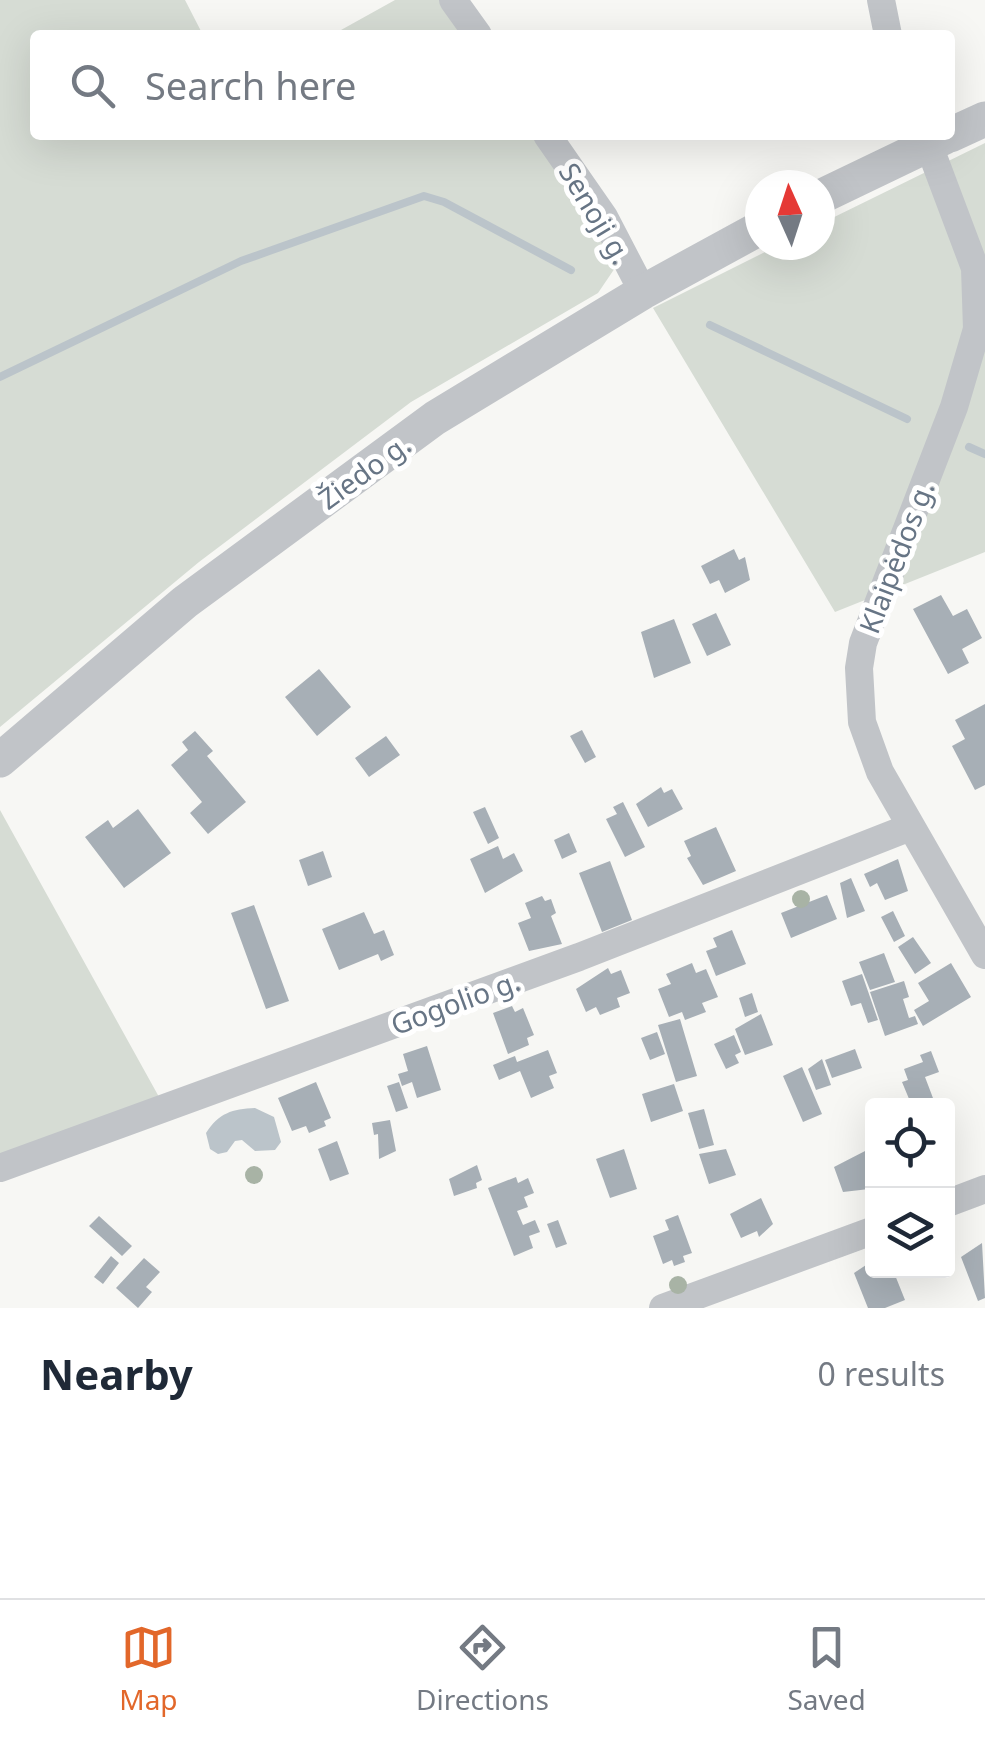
<!DOCTYPE html>
<meta charset="utf-8">
<style>
:root{--surface:#fff;--page:#f2f2f3;--text:#1f2937;--muted:#747a83;--line:#e0e1e3;--accent:#e2672a}
body{margin:0;font-family:"Noto Sans",sans-serif;background:var(--page);color:var(--text)}
.controls{position:absolute;right:30px;bottom:30px;display:grid;overflow:hidden;border-radius:10px;box-shadow:0 10px 40px #0002}
.controls button{width:90px;height:90px;display:grid;place-items:center;padding:0;border:0;border-bottom:2px solid var(--line);background:var(--surface);color:var(--text);font:50px sans-serif}
.compass{position:absolute;left:745px;top:170px;width:90px;height:90px;border-radius:50%;background:var(--surface);box-shadow:0 10px 40px #0002;rotate:357deg}
.list{margin:0;padding:0;list-style:none}
h2{display:flex;justify-content:space-between;align-items:center;height:130px;margin:0;padding:0 40px;font-size:42px}
h2 small{font-size:32px;font-weight:400;color:var(--muted)}
.icon{flex:none;width:55px;height:55px;fill:none;stroke:currentColor;stroke-width:2;stroke-linecap:round;stroke-linejoin:round}
.map{position:relative;flex:none;width:985px;height:1308px;overflow:hidden}
.search{position:absolute;background:var(--surface);box-shadow:0 10px 40px #0002;left:30px;right:30px;top:30px;height:110px;display:flex;align-items:center;gap:25px;box-sizing:border-box;padding:0 35px;border-radius:10px;color:var(--muted);font-size:38px}
.sheet{height:290px;background:var(--surface)}
nav{display:flex;justify-content:space-around;align-items:center;box-sizing:border-box;height:140px;border-top:2px solid var(--line);background:var(--surface);font-size:28px;color:var(--muted)}
nav a{display:grid;justify-items:center;gap:5px}
nav .on{color:var(--accent)}
.map>svg:first-child{display:block}
.green{fill:#d6dcd4}
.water{fill:#bbc4ca}
.lines{fill:none;stroke-linecap:round;stroke-linejoin:round}
.stream{stroke:#bbc4ca;stroke-width:8}
.building{fill:#a7afb6}
.minor{stroke:#c1c4c8;stroke-width:28}
.tertiary{stroke:#c1c4c8;stroke-width:35}
.tree{fill:#a8b3a5}
.labels{text-anchor:middle;dominant-baseline:central;stroke-width:10;stroke-linejoin:round;paint-order:stroke}
.street-label{font-size:28px;fill:#677585;stroke:#fff}
</style>
<div class="map">
<svg width="985" height="1308" viewBox="0 0 985 1308">
<rect width="100%" height="100%" fill="#f7f7f4"/>
<path class="green" d="M0 0H185L203 35H35V135H537L596 222 617 265 598 293 411 402 199 562 0 727Z
M395 0H440L469 35H332Z
M985 143V552L835 612 653 308 779 245H820V224Z
M0 810 169 1115 0 1177Z"/>
<path class="water" d="M255 1108 274 1117 281 1142 275 1150 255 1151 242 1140 235 1141 227 1152 218 1154 210 1149 206 1133C219 1113 232 1109 255 1108Z"/>
<g class="lines">
<path class="stream" d="M710 325 907 419
M0 377 241 261 424 196 444 202 571 270
M969 447 985 454"/>
</g>
<path class="building" d="M734 549 739 560 745 557 750 580 725 593 719 580 710 584 701 566Z
M941 595 953 616 967 609 982 638 962 649 969 663 948 674 913 609Z
M716 613 731 645 707 656 692 624Z
M674 619 691 663 654 678 641 632Z
M319 669 351 707 317 736 285 697Z
M985 704V785L975 790 952 746 965 739 955 720Z
M582 730 596 757 585 763 570 736Z
M195 731 213 751 207 756 246 802 208 834 190 813 202 802 171 765 188 750 182 742Z
M386 736 400 755 369 777 355 758Z
M661 787 664 793 672 789 683 809 648 827 636 804Z
M623 802 645 847 625 857 606 819 617 814 613 807Z
M485 807 499 838 488 844 473 812Z
M138 809 171 853 124 888 85 837 108 820 113 828Z
M716 827 736 871 703 885 687 858 691 856 684 841Z
M569 833 577 852 562 859 554 840Z
M498 846 503 859 514 853 523 871 485 893 470 859Z
M323 851 332 877 308 886 299 860Z
M898 859 908 891 885 900 877 883 870 887 864 874Z
M610 861 632 920 602 932 579 873Z
M851 878 865 911 847 918 840 883Z
M827 895 837 919 791 938 781 913Z
M542 896 545 901 551 899 556 913 551 916 562 944 529 951 518 923 531 918 525 903Z
M254 905 289 1001 266 1009 231 913Z
M893 911 905 936 894 942 881 917Z
M364 912 374 934 384 930 394 955 381 961 378 954 339 970 322 929Z
M732 930 746 964 716 976 706 951 717 947 713 938Z
M913 937 931 963 915 974 898 947Z
M884 953 895 982 870 990 859 962Z
M692 963 696 973 706 969 718 997 702 1003 706 1012 685 1020 682 1012 669 1017 658 989 671 984 666 974Z
M951 963 971 997 923 1026 914 1010 929 1001 918 983Z
M608 968 611 974 621 970 630 993 617 998 620 1007 600 1015 596 1007 586 1012 576 989Z
M862 974 878 1020 868 1023 861 1003 851 1006 842 981Z
M904 981 909 997 903 999 909 1018 915 1016 918 1024 885 1036 870 992Z
M752 993 758 1012 745 1017 739 998Z
M512 1006 515 1012 523 1008 534 1035 527 1038 529 1045 508 1054 493 1013Z
M761 1014 773 1045 745 1055 735 1029Z
M680 1019 697 1076 676 1082 658 1025Z
M657 1032 665 1054 650 1060 641 1038Z
M734 1035 741 1052 735 1055 739 1063 726 1069 714 1044Z
M427 1046 441 1090 417 1098 412 1082 402 1086 398 1074 408 1071 403 1054Z
M855 1049 862 1068 832 1078 825 1060Z
M548 1050 557 1073 549 1076 554 1088 531 1098 520 1071 499 1080 493 1065 515 1056 517 1062Z
M931 1051 939 1072 925 1077 936 1106H912L902 1082 908 1080 904 1069 923 1062 920 1055Z
M822 1059 831 1085 816 1090 808 1069Z
M802 1067 822 1114 803 1122 783 1076Z
M316 1082 331 1118 324 1121 326 1126 309 1133 306 1126 292 1131 278 1098Z
M399 1082 408 1108 396 1112 387 1086Z
M674 1084 683 1111 651 1122 642 1094Z
M704 1109 714 1145 699 1149 688 1113Z
M390 1120 396 1151 379 1159 378 1134 374 1135 372 1123Z
M337 1141 349 1174 330 1181 318 1149Z
M624 1149 637 1189 610 1198 596 1159Z
M726 1149 736 1175 709 1184 699 1154Z
M867 1150 872 1165 869 1189 843 1192 834 1167Z
M477 1165 482 1180 476 1183 477 1188 454 1196 449 1179Z
M516 1177 518 1183 528 1178 534 1193 524 1197 528 1207 517 1211 523 1225 535 1220 540 1232 529 1236 533 1248 514 1256 488 1188Z
M761 1198 773 1224 759 1237 757 1231 741 1238 730 1214Z
M678 1215 692 1253 683 1256 685 1262 674 1266 672 1260 663 1264 653 1236 669 1230 665 1220Z
M99 1216 132 1246 122 1256 89 1226Z
M558 1220 567 1244 556 1248 547 1224Z
M982 1243 985 1298 978 1301 961 1257Z
M111 1256 119 1263 103 1284 94 1277Z
M144 1258 160 1272 146 1287 152 1292 138 1308 116 1288Z
M872 1261V1270H893L905 1300 885 1308H868L854 1273Z"/>
<g class="lines">
<path class="minor" d="M453 0 478 35
M881 0 888 35
M547 135 604 217 643 292
M925 135 975 268 977 329 954 407 863 643 859 668 862 722 880 772 985 955
M0 1168 579 957 908 828
M948 1203 985 1189
M663 1308 872 1231"/>
<path class="tertiary" d="M950 135 985 119
M820 197 949 135
M0 760 185 602 435 418 643 292 760 228"/>
</g>
<g class="tree">
<circle cx="801" cy="899" r="9"/>
<circle cx="254" cy="1175" r="9"/>
<circle cx="678" cy="1285" r="9"/>
</g>
<g class="labels">
<g class="street-label">
<text transform="translate(596 213) rotate(59)">Senoji g.</text>
<text transform="translate(364 471) rotate(-36)">Žiedo g.</text>
<text transform="translate(896 557) rotate(-69)">Klaipėdos g.</text>
<text transform="translate(455 1002) rotate(-20)">Gogolio g.</text>
</g>
</g>
</svg>
<div class="controls">
<button><svg class="icon" aria-label="locate" viewBox="0 0 24 24"><circle cx="12" cy="12" r="6"/><path d="M12 2v4M12 18v4M2 12h4M18 12h4"/></svg></button>
<button><svg class="icon" aria-label="layers" viewBox="0 0 24 24"><path d="M12 4l9 5-9 5-9-5zM3 14l9 5 9-5"/></svg></button>
</div>
<svg class="compass" viewBox="-18 -18 36 36"><path d="M0-13l5 13h-10z" fill="#e53935"/><path d="M0 13l5-13h-10z" fill="#747a83"/></svg>
<div class="search"><svg class="icon" aria-label="search" viewBox="0 0 24 24"><circle cx="10" cy="10" r="6"/><path d="M15 15l6 6"/></svg>Search here</div>
</div>
<section class="sheet">
<h2>Nearby<small>0 results</small></h2>
<ul class="list">
</ul>
</section>
<nav>
<a class="on"><svg class="icon" aria-label="map" viewBox="0 0 24 24"><path d="M3 6l6-2 6 2 6-2v14l-6 2-6-2-6 2zM9 4v14M15 6v14"/></svg>Map</a>
<a><svg class="icon" aria-label="directions" viewBox="0 0 24 24"><path d="M12 3l9 9-9 9-9-9zM9 14v-3h6M13 9l2 2-2 2"/></svg>Directions</a>
<a><svg class="icon" aria-label="saved" viewBox="0 0 24 24"><path d="M7 4h10v16l-5-4-5 4z"/></svg>Saved</a>
</nav>
